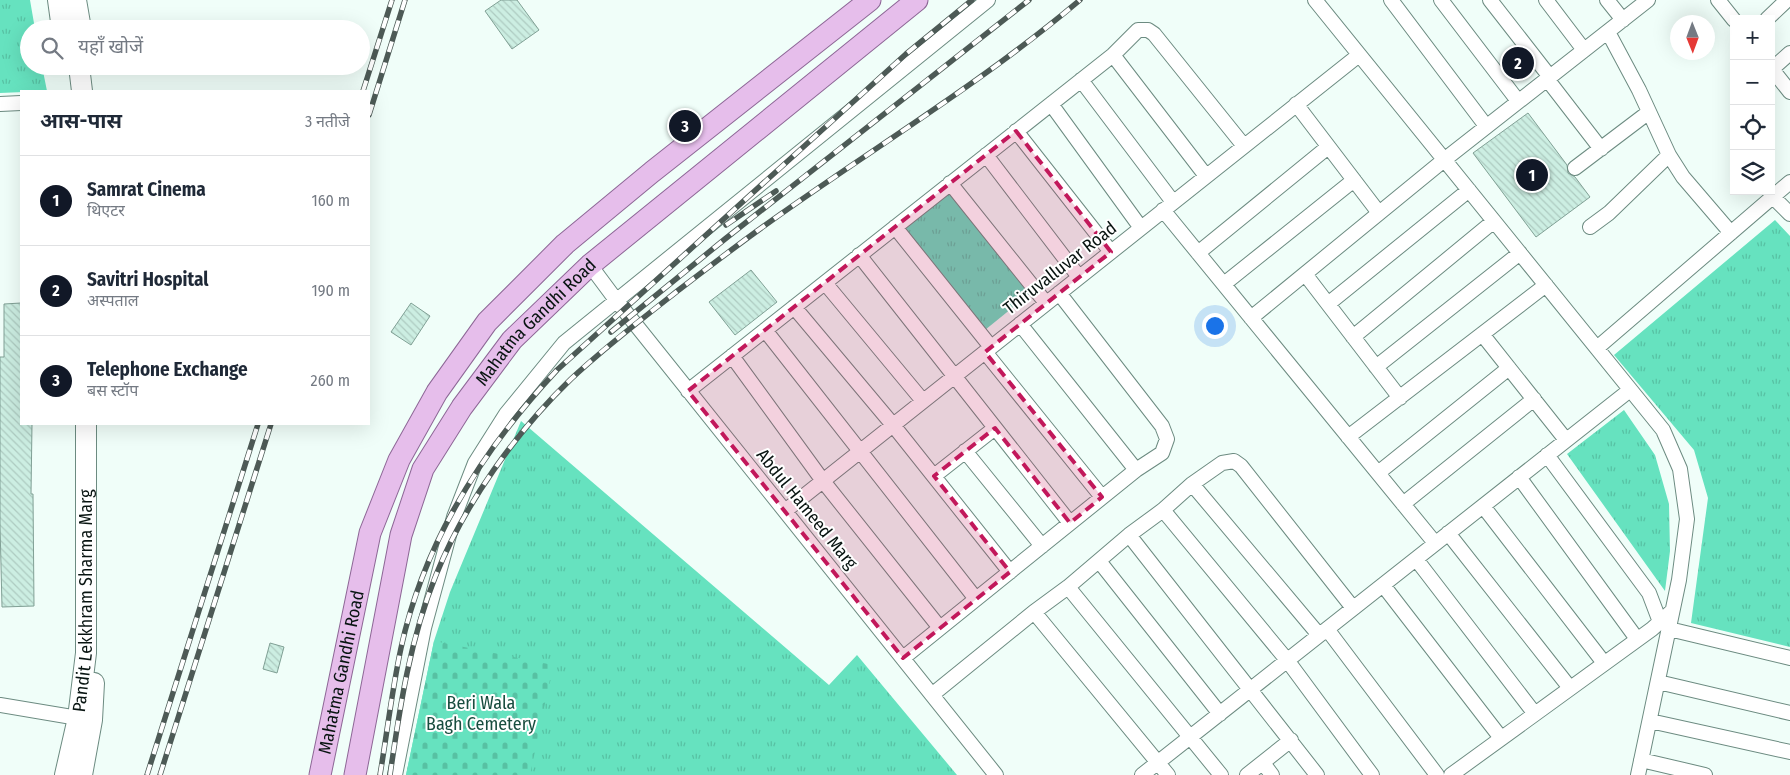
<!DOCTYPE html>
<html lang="hi">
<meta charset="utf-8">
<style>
:root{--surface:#fff;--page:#f2f2f3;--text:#1f2937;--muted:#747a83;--line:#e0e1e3;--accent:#111827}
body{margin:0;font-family:"Fira Sans Condensed","Noto Sans Devanagari",sans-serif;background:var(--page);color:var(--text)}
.controls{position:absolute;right:15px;top:15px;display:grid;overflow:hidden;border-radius:0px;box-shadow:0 5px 20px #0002}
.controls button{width:45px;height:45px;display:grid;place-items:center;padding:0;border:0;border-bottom:1px solid var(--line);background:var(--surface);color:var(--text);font:25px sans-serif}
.compass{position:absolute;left:1670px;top:15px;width:45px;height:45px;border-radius:50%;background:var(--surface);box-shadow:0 5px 20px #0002;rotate:179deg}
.you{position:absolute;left:1214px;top:325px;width:18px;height:18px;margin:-12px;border:4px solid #fff;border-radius:50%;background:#1a73e8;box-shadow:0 0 0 8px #1a73e833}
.badge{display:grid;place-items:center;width:32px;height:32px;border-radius:50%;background:var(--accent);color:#fff;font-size:16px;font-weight:700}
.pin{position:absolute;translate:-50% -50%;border:2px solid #fff;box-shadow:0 1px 5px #0006}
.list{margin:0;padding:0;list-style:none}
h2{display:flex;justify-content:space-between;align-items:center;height:65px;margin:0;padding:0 20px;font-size:21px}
h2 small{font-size:16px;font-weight:400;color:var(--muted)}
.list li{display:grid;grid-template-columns:32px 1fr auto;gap:15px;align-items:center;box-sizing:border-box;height:90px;padding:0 20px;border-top:1px solid var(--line)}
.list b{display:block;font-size:19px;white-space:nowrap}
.list p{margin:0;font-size:16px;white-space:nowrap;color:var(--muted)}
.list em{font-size:16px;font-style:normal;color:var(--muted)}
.icon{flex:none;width:28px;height:28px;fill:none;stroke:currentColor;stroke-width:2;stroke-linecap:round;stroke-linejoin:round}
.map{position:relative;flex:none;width:1790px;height:775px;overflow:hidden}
.search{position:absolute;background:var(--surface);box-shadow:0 5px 20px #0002;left:20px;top:20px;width:350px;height:55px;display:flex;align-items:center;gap:12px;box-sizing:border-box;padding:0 18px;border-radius:28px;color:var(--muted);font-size:19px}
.panel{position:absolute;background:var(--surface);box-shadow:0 5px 20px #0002;left:20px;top:90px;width:350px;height:335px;border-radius:0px}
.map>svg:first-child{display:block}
.grass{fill:url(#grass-tufts)}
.cemetery{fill:url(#cemetery-stones)}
.building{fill:url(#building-back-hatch);stroke:#80a095}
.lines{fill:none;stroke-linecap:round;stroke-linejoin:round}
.minor-casing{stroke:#6c8b81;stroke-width:16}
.secondary-casing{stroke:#6c8b81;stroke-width:22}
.primary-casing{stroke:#8d6796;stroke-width:23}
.minor{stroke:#fff;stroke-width:14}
.secondary{stroke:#fff;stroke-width:20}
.primary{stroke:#e6beeb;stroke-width:21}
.rail-casing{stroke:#4d5a56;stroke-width:5.5}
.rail{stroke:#fff;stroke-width:4;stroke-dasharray:11;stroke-linecap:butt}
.marked{fill:#c2185b;fill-opacity:0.2;stroke:#c2185b;stroke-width:4;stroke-dasharray:10 6;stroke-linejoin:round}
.labels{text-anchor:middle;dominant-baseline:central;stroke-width:4;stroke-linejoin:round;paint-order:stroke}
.street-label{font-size:18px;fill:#081411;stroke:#fff}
.park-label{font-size:18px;fill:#184d3f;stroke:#fff}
</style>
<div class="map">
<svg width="1790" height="775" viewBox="0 0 1790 775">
<defs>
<pattern id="grass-tufts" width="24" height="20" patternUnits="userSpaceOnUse" patternTransform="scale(1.25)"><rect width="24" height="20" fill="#66e2bf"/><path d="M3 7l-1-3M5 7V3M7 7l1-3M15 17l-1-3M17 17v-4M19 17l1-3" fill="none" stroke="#57c1a3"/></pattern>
<pattern id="cemetery-stones" width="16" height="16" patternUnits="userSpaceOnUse" patternTransform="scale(1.25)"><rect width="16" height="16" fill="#66e2bf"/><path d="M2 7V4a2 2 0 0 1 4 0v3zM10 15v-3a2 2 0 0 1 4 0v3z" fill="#57c1a3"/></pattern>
<pattern id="building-back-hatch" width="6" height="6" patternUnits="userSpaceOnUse" patternTransform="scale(1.25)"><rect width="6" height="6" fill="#cceee2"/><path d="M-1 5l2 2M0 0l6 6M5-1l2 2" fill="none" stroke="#aecbc1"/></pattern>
</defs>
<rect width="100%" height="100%" fill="#f0fef9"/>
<path class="grass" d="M0 0H30L35 29H29V66H42L47 91 0 93Z
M952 191 1032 292 985 330 904 229Z
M1775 220 1790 236V647L1691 623 1708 498 1694 450 1614 355Z
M1624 410 1655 455 1669 504 1670 551 1665 591 1567 454Z
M521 421 829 685 857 655 957 775H406L434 641 450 592Z"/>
<path class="cemetery" d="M434 641 553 665 530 775H406Z"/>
<path class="building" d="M501 0H517L539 30 512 49 485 11Z
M1518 50 1529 65 1513 80 1501 64Z
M1528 113 1567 165 1568 173 1575 177 1590 197 1536 237 1473 153Z
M751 270 777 302 735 335 709 302Z
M21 303V424H32L31 494H33L34 606 2 607 0 525V357H4V304Z
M411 303 430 316 411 345 391 332Z
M270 643 284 647 277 673 263 669Z"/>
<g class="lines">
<defs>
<path id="minor" d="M1315 0 1663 430 1680 469 1687 519 1679 580 1638 775
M1391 0 1486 126
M1441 0 1518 101
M1490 0 1550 77
M1546 0 1584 50
M1607 0 1623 20
M1718 0 1734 20
M1767 19 1787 0
M1608 32 1639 90 1669 155 1683 177 1731 233
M1113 55 1206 176
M1771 68 1790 92
M1772 69 1790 53
M1547 79 1601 149
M1081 80 1173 202
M0 104 21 103
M1051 104 1141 228
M1296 104 1379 213
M1016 131 1111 252
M986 155 1079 277
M1575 168 1649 112
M950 183 1046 303
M1773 197 1790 214
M1163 210 1435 543
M895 227 991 347
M1590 227 1609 213 1669 155
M1198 253 1328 147
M859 255 1070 523
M590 265 616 300 996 775
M1305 274 1400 398
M825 283 923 401
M1224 284 1354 180
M1328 304 1469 190
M794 307 893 425 1010 572
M1251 318 1444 160 1648 0
M1020 324 1136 470
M765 330 976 599
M1482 334 1566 440
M1353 337 1494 221
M1597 348 1790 182
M985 352 1102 497
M732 356 823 481 940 628
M1376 367 1520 253
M688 391 1113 55 1138 30H1148L1154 34 1244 146
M1348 437 1546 285
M965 451 1042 546
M1547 455 1649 593 1660 622
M1378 473 1509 368
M934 476 995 428
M1519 477 1637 639
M1192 484 1319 635
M1403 504 1534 399
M1483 506 1604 663
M1163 510 1287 660 1372 775
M785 511 1359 55
M1448 533 1570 688
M1129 535 1317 775
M1416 559 1535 714
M1099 561 1220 714
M1383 585 1501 738
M1068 587 1221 775
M1034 612 1168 775
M1327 629 1437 775
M1669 629 1790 658
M903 658 1136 470 1162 453 1167 439 1162 426 1059 293
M1658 682 1790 713
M933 694 1034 612 1068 587 1129 535 1163 510 1192 484 1222 463 1234 461 1241 466 1353 608
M0 705 78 718
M1650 721 1790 752
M1641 760 1705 775
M1263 763 1272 775
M395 775 424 628 454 517 475 463 506 414 564 343 988 0
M1142 775 1630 390
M1247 775 1291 740
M1451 775 1652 629 1672 611"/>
<g id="secondary">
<path d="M58 0 62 29"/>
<path d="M76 0 81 29"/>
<path d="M79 66 82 91"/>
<path id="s1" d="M65 775 78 718 86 653V424"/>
<path d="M82 775 92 720 94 683"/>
</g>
<g id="primary">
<path id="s2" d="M320 775 370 533 399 460 437 392 487 322 565 244 652 172 870 0"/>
<path id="s3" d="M355 775 401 535 423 469 462 407 512 340 590 265 917 0"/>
</g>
</defs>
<use href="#minor" class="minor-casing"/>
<use href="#secondary" class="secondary-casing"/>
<use href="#primary" class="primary-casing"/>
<use href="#minor" class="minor"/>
<use href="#secondary" class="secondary"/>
<use href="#primary" class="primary"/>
<defs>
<path id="rail" d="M363 91 392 0
M369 115 405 0
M726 225 776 191
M611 332 725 239 1029 0
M147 775 258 424
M160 775 271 424
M380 775C387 733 392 690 401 648 424 542 484 448 557 370L906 54 972 0
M390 775C400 706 410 639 436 575 465 503 516 432 571 379 605 347 643 318 680 289 710 266 740 243 771 221 875 147 983 82 1080 0"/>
</defs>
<use href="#rail" class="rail-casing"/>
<use href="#rail" class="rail"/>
</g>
<path class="marked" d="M1016 131 1111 252 985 352 1102 497 1070 523 995 428 934 476 1010 572 903 658 688 391Z"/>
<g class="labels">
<g class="street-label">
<text transform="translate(1060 268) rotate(-38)">Thiruvalluvar Road</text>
<text stroke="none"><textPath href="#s3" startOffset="500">Mahatma Gandhi Road</textPath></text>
<text transform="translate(807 509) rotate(51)">Abdul Hameed Marg</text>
<text stroke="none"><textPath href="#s1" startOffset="176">Pandit Lekkhram Sharma Marg</textPath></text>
<text stroke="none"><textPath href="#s2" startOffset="105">Mahatma Gandhi Road</textPath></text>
</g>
<g class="park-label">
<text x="481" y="703">Beri Wala<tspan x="481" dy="21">Bagh Cemetery</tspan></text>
</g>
</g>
</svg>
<div class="controls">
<button>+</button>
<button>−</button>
<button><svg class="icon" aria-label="locate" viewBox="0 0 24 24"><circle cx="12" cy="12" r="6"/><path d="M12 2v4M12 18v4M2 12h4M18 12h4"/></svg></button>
<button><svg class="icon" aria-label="layers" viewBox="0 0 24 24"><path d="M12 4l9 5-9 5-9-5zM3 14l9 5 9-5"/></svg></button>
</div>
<svg class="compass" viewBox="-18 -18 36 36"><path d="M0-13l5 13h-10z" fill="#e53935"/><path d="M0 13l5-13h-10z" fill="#747a83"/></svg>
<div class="you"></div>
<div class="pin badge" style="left:1532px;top:175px">1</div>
<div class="pin badge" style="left:1518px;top:63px">2</div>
<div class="pin badge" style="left:685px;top:126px">3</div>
<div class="search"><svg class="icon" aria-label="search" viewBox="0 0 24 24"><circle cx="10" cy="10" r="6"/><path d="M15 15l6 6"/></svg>यहाँ खोजें</div>
<section class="panel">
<h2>आस-पास<small>3 नतीजे</small></h2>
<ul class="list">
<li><span class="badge">1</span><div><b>Samrat Cinema</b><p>थिएटर</p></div><em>160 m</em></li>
<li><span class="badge">2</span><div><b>Savitri Hospital</b><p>अस्पताल</p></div><em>190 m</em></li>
<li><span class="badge">3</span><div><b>Telephone Exchange</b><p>बस स्टॉप</p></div><em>260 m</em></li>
</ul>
</section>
</div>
